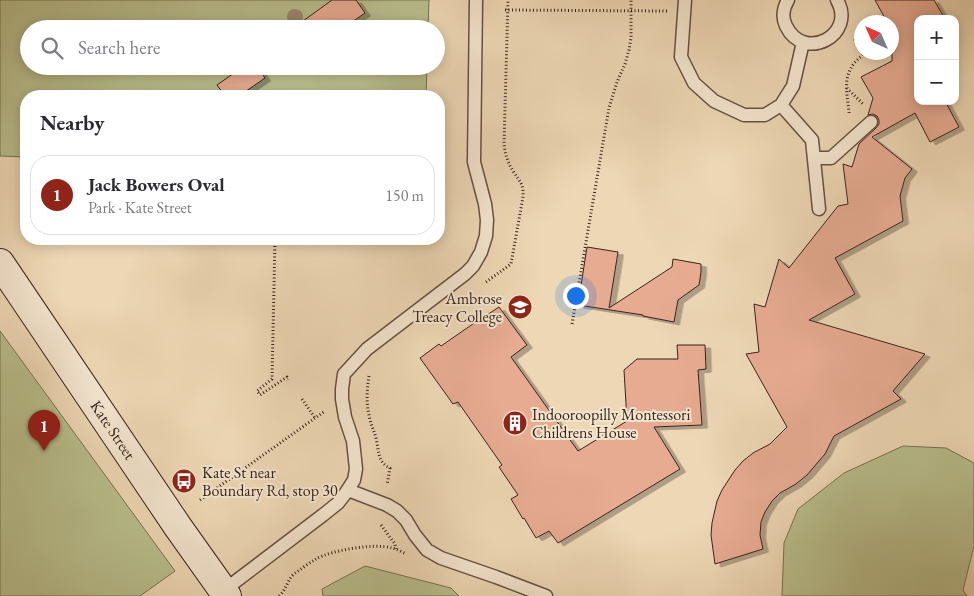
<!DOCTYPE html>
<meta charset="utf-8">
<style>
:root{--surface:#fff;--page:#f2f2f3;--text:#2b2b33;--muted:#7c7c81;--line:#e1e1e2;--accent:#8f2418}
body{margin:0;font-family:"EB Garamond",serif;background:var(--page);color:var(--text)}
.controls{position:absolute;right:15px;top:15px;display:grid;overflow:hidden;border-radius:10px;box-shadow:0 2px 12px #0003}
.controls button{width:45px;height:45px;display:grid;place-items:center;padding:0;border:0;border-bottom:1px solid var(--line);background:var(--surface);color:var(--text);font:25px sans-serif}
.compass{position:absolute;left:854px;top:15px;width:45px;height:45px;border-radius:50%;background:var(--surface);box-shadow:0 2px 12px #0003;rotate:315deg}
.you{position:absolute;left:575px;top:295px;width:18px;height:18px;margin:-12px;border:4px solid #fff;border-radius:50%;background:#1a73e8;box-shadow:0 0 0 8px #1a73e833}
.badge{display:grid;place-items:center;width:32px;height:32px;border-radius:50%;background:var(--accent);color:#fff;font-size:16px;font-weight:700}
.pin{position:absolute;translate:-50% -41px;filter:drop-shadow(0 1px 2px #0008)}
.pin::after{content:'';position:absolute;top:26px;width:18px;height:15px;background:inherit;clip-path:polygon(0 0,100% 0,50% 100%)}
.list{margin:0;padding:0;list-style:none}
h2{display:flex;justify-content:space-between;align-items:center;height:65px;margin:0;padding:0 20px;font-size:21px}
h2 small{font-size:16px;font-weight:400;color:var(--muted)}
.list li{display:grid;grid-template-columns:32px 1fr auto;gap:15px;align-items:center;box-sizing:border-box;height:80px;margin:0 10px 10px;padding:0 10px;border:1px solid var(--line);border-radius:20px}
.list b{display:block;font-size:19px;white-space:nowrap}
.list p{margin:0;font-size:16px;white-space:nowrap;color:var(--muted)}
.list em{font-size:16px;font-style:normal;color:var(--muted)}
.icon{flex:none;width:28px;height:28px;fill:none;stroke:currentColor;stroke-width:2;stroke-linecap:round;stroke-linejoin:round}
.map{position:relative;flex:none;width:974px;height:596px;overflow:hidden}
.search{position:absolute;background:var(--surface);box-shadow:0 2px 12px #0003;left:20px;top:20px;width:425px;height:55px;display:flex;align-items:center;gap:12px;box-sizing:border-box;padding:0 18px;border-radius:28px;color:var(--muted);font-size:19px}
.panel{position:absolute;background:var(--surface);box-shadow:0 2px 12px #0003;left:20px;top:90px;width:425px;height:155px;border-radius:20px}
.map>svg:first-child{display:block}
.green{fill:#b9be8d;stroke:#797054}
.building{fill:#e7ab92;stroke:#39231b;filter:url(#shadow)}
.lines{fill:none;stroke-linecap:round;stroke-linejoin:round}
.lane-casing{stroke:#665042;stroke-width:15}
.secondary-casing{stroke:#39231b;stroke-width:30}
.path{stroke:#39231b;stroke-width:3;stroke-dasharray:1 2.5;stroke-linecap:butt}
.lane{stroke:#f4e5cf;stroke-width:12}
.secondary{stroke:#f4e5cf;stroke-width:28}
.tree{fill:#9c8970}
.labels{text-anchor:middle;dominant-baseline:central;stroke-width:4;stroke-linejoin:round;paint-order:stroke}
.poi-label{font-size:16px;fill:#39231b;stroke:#f4e5cf;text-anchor:start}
.street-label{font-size:16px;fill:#39231b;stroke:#f4e5cf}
</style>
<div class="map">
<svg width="974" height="596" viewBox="0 0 974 596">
<defs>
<filter id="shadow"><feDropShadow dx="5.5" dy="3" stdDeviation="0" flood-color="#0004"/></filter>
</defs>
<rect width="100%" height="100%" fill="#eed7b5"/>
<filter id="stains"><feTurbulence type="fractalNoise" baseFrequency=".004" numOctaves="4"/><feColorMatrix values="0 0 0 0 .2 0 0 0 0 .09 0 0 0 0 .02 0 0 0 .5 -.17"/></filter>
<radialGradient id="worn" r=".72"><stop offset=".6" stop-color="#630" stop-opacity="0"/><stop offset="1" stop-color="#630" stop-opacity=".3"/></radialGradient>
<path class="green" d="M0 0H429L428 29H29V66H427L426 96H26V157L0 156Z
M0 331 175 571 140 596H0Z
M903 446 946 448 974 463V546L963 590 967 596H782L784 543 798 509 844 473Z
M365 566 451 588 459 596H323L322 589Z"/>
<path class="building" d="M332 0H356L365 13 342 29H292Z
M875 0H934L945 19H918V101H945L959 127 930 142 915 113 872 137 912 169 905 178 900 196 903 221 835 258 855 294 809 320 925 354 893 391 901 399 834 436 825 454 807 475 796 484 780 493 772 501 765 512 761 522 760 535 763 549 715 564 711 535 712 523 717 501 722 490 735 470 743 461 753 453 770 444 787 427 746 354 759 352 754 304 765 307 779 259 789 268 838 206 848 204 843 164 852 167 859 144 876 128 879 124V120L877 116 873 114 868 115 873 98 861 77 892 61V22H887Z
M244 66H257L265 78 239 96H225L217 85Z
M587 247 618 252 609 308 672 267 673 259 701 264V272L699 285 678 300 674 322 643 316V315L578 305Z
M499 307 527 345 511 357 578 451 627 421 624 370 637 359H678L677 345H705L706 369 698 370 702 425 654 427 680 469 558 543 549 531 536 538 524 518 523 519 511 499 518 495 499 467 502 465 458 402 453 404 420 358 439 344 441 346 480 319H481Z"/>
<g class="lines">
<defs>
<path id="lane" d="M685 0 681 57 694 83 714 101 744 115H765L781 105 793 86 803 42
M788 0C783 8 782 18 786 26 804 63 857 35 837 0
M781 105 812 140 819 209
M814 158H831L871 122
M348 490 387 505 397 511 406 520 415 535 427 550 441 558 496 577 546 596
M223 591 323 515 338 503 345 494 354 480 356 469 353 441 345 417 342 399V389L344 374 367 349 465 274 473 266 481 252 486 236 487 220 485 204 474 162 476 0"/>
<path id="secondary" d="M0 263 178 527 227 596"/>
</defs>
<use href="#lane" class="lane-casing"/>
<use href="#secondary" class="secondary-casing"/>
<path class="path" d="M505 10 667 11
M854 39 862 43
M847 88 864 105
M849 113C848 98 843 82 851 68 854 62 860 58 865 52
M275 239 272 379 257 391 260 395 287 377 288 380
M486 282 511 264 523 197C524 184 520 182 513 171 508 163 505 154 504 144L508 0
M572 324 609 108 617 82 625 64 629 50 631 38V0
M369 376C367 389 366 402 369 415 370 423 374 430 376 438 379 450 377 462 390 468L387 485
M302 399 315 418
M200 500 325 411
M381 525 395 544 396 549
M279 596C287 589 287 580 294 574 301 569 309 563 316 559 332 550 374 543 392 548 397 549 402 552 406 554"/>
<use href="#lane" class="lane"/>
<use href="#secondary" class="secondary"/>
</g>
<circle class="tree" cx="295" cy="17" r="8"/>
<defs>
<symbol id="school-disc" viewBox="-11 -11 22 22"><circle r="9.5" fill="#8f2418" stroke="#f4e5cf"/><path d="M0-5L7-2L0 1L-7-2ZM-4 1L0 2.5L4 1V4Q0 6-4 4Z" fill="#fff"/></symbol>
<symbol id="building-disc" viewBox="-11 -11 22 22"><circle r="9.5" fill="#8f2418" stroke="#f4e5cf"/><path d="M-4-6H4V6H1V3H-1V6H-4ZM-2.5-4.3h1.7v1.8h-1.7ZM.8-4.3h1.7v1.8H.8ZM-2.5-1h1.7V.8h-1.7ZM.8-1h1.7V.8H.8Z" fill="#fff"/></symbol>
<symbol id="bus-disc" viewBox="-11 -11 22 22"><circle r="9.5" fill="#8f2418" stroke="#f4e5cf"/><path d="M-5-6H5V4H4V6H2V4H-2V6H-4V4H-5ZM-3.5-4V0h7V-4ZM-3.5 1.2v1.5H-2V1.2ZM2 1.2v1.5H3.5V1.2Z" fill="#fff"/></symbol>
</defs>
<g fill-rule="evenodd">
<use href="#school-disc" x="506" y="293" width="28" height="28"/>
<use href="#building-disc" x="501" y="409" width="28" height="28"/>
<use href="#bus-disc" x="170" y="467" width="28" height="28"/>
</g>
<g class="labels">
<g class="poi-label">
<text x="502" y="298" text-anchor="end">Ambrose<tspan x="502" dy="18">Treacy College</tspan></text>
<text x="532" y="414">Indooroopilly Montessori<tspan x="532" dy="18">Childrens House</tspan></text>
<text x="202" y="472">Kate St near<tspan x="202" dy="18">Boundary Rd, stop 30</tspan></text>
</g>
<g class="street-label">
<text transform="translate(113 430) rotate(56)">Kate Street</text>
</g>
</g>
<rect width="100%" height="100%" filter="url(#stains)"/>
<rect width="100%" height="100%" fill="url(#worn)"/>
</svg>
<div class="controls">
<button>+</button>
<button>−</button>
</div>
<svg class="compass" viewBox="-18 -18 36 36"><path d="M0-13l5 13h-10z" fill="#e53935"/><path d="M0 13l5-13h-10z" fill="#7c7c81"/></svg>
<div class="you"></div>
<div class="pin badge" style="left:44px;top:451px">1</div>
<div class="search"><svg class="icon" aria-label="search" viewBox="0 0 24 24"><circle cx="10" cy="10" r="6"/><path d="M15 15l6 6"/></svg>Search here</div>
<section class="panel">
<h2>Nearby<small></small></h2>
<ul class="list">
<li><span class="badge">1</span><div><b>Jack Bowers Oval</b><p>Park · Kate Street</p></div><em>150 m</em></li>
</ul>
</section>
</div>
